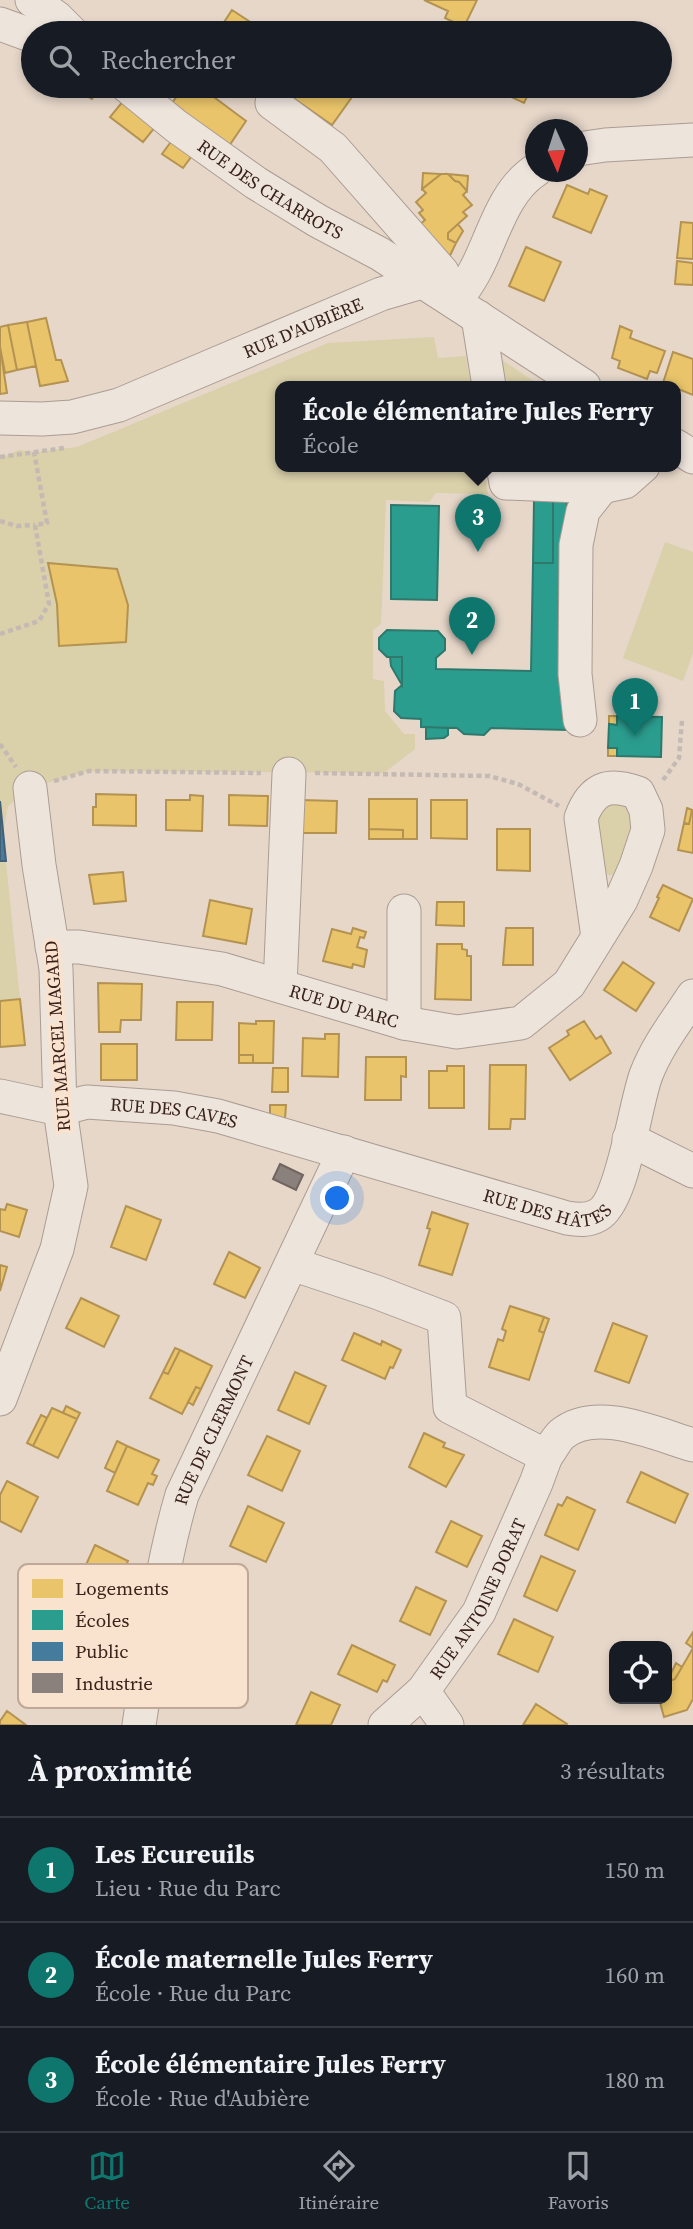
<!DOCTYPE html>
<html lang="fr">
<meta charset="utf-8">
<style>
:root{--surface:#171b24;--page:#20242c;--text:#f1f3f6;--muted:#9ea1a6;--line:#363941;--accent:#0f766e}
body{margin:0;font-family:"Source Serif 4",serif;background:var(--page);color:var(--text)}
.controls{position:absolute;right:21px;bottom:21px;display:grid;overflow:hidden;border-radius:14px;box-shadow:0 4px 10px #0003}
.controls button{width:63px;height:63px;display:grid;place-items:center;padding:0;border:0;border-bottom:2px solid var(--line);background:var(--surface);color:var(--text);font:35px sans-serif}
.compass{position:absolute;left:525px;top:119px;width:63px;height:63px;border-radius:50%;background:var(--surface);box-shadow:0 4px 10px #0003;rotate:177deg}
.you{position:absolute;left:338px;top:1199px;width:24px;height:24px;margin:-18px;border:5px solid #fff;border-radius:50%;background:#1a73e8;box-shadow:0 0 0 10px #1a73e833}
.badge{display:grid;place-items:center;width:46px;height:46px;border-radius:50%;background:var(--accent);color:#fff;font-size:23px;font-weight:700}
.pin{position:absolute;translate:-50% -58px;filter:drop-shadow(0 2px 4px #0008)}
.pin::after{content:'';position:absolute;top:37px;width:24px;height:21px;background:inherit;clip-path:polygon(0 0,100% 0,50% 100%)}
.popup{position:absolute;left:275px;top:381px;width:406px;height:91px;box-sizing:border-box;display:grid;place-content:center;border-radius:14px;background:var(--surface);filter:drop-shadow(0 2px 5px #0005);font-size:23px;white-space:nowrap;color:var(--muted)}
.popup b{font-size:26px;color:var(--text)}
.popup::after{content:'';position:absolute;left:50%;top:100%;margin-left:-14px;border:14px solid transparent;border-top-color:var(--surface)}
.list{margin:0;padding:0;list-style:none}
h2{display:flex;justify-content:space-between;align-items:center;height:91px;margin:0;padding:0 28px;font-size:30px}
h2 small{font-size:23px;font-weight:400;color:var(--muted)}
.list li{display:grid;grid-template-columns:46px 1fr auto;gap:21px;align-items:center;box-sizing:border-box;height:105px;padding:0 28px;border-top:2px solid var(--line)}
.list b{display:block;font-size:26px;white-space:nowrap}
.list p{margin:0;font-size:23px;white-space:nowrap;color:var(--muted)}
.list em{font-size:23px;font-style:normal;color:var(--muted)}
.icon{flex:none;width:38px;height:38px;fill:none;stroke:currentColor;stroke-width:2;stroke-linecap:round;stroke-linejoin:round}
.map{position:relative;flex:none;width:693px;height:1725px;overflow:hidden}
.search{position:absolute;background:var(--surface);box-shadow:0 4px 10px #0003;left:21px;right:21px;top:21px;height:77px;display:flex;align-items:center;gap:18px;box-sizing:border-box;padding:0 24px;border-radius:38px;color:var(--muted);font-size:26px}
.sheet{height:406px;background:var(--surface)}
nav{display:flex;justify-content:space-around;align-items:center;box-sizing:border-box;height:98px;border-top:2px solid var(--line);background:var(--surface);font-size:19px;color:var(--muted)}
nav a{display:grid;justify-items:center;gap:4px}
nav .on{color:var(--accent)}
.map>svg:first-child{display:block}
.green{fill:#dad0aa}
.homes{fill:#e9c46a;stroke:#b49352;stroke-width:2}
.schools{fill:#2a9d8f;stroke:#2f786c;stroke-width:2}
.public{fill:#457b9d;stroke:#426076;stroke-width:2}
.industry{fill:#8a817c;stroke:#72645f;stroke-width:2}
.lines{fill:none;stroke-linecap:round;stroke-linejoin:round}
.minor-casing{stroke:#ab9c93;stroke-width:35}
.path{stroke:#c5bab3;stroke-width:4.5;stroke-dasharray:5 3.5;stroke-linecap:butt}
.minor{stroke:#ede4dc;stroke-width:33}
.labels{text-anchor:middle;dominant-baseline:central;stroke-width:7;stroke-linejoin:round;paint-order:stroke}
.street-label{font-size:18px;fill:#3a221b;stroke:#f9e2ce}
.key{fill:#f9e2ce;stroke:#c0a898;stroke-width:2}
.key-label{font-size:19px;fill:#3a221b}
</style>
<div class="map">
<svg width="693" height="1725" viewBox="0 0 693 1725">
<rect width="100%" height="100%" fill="#e6d7c9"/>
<path class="green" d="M434 337 438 358 466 356 471 386H280V466H484L488 494 436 493 429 502 386 500 381 624 373 630V679L384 681 385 711 404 734H415V749L384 773 89 771 30 788 8 806 3 833 20 999 0 1001V458L19 450 34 452 77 447 328 343Z
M502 360 541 386H517L506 379Z
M665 542 693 552V653L683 681 623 658Z
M623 799 637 820 615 875H608C596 859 594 826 599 807Z"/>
<path class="homes" d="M424 0H477L464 27 445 18 448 11Z
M232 10 261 29 259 33H217Z
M69 86H99L92 99Z
M184 86H199L246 121 229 146 172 103Z
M243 86H264L258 95Z
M276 86H316L332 96 338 88 352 97 332 125Z
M487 86H501L506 88 503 93Z
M501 86H532L524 103 503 93 506 88Z
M124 100 156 126 143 142 110 117Z
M173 139 194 153 183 168 162 154Z
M423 173 441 174 422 189Z
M441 174H448L455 181 459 182 467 191 463 195 472 205 463 212 467 216 448 233V239L456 243 446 264 415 229 425 220 419 213 423 210 416 202 426 193 422 189Z
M448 174 468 176 467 191 459 182 455 181Z
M567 185 588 194 590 189 607 196 591 233 553 217Z
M681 222 693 223V259L677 258Z
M458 224 463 231 456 243 448 239V233Z
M526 247 561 262 544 301 509 286Z
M677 261 693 263V285L675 284Z
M46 318 56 360H61L68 381 40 386 27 322Z
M27 322 36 366 17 370 8 325Z
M8 325 17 370 5 373 0 347V327Z
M620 326 632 331 630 338 665 351 657 373 650 371 647 379 618 368 620 361 612 358Z
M0 347 7 393 0 394Z
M673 352 693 359V395L676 388V386L663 383Z
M48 563 117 569 128 605 126 642 59 646 57 604Z
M609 716H617V725L609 724Z
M608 748H617V756H608Z
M96 794 136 795V826L93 825V807H96Z
M190 795 203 796 202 831 166 830V800H190Z
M229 795 268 796 267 826 229 825Z
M369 799H417V839H403V830L369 829Z
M301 800 337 801 336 833H300Z
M431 800H467V839L431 838Z
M687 808 692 810 689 824 684 823Z
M692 810H693V853L678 850 684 823 689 824Z
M369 829 403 830V839H369Z
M497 829H530V871L497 870Z
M123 872 126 901 94 904 89 875Z
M663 885 693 899 679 931 650 917 659 898 657 897Z
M210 900 252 909 246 944 203 936Z
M437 902H464V926L436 925Z
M353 928 366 932 364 938 360 937 357 947 367 950 364 967 353 964 352 968 323 961 332 929 351 934Z
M506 928H533V965H503Z
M437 944H462V949L467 950V956H471V1000L435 999Z
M623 962 654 983 636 1011 604 990Z
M98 983 142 984 141 1020H121L120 1032H99Z
M20 999 25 1045 0 1047V1001Z
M177 1002H213L212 1040H176Z
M256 1021H274L273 1063H253V1055H239V1023L256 1024Z
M584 1021 596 1039 601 1036 611 1053 570 1080 549 1048 569 1035 567 1031Z
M325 1034H339L338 1077 302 1076 303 1038 325 1039Z
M101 1044H137V1080H101Z
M239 1055H253V1063H239Z
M366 1057H406V1077L401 1076V1100H365Z
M490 1065H526L525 1119H511L510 1129H489Z
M447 1066H464V1108H429V1071H447Z
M273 1068H288V1092H272Z
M270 1105H286L285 1119H270Z
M7 1204 27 1210 19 1237 0 1231V1209L5 1210Z
M126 1206 161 1220 146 1260 111 1247Z
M432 1212 468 1224 452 1275 419 1265 430 1229 427 1228Z
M229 1252 260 1268 245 1298 214 1284Z
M0 1265 7 1267 0 1291Z
M81 1298 119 1316 104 1347 66 1328Z
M510 1306 544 1317 539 1331 544 1333 529 1380 489 1367 498 1339 503 1341 506 1331 502 1329Z
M544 1317 549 1319 544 1333 539 1331Z
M613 1323 647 1336 629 1383 595 1371Z
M354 1333 381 1345 382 1341 401 1350 393 1368 390 1367 385 1379 342 1360Z
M175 1348 180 1350 168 1374 163 1372Z
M180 1350 212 1366 201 1389 196 1387 182 1414 150 1398 163 1372 168 1374Z
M295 1372 326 1386 309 1424 278 1410Z
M196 1387 201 1389 193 1405 188 1402Z
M66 1406 80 1413 77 1419 63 1413Z
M52 1408 77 1419 58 1458 33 1446Z
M41 1415 47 1418 33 1446 27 1443Z
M424 1433 445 1443 443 1447 464 1455 446 1487 409 1467Z
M267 1436 300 1451 282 1491 248 1475Z
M117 1441 127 1446 115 1473 105 1468Z
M127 1446 159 1460 152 1474 157 1476 153 1485 148 1483 138 1505 107 1491Z
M641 1472 688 1494 675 1523 627 1502Z
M7 1481 38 1497 21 1532 0 1521V1495Z
M567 1497 595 1510 578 1550 545 1535 558 1504 562 1506Z
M248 1506 284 1523 266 1562 230 1546Z
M451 1521 482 1536 467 1567 436 1552Z
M95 1545 128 1561 107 1606 74 1591Z
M541 1556 575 1571 557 1611 524 1596Z
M213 1569 241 1582 225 1615 197 1603Z
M416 1587 446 1601 430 1635 400 1621Z
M514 1619 553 1637 538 1672 498 1654Z
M693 1632V1648L686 1643Z
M70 1645 89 1660 91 1658 104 1667 79 1699 70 1691 72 1688 62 1680 65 1676 53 1667Z
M352 1645 395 1665 387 1682 383 1680 377 1692 338 1674Z
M207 1646 238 1659 220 1699 186 1684 193 1669 196 1670Z
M693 1648V1699L687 1710 664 1717 659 1699H667V1682L675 1679Z
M676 1663 682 1667 675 1679 667 1682Z
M311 1692 340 1705 331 1725H296Z
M536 1704 567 1724 566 1725H523Z
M7 1711 26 1725H0V1721Z"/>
<path class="schools" d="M534 500H553V563H533Z
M553 500 567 501 564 690 568 730 491 728 484 735 464 734 457 728 421 727V719L401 718 394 711 395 691 402 685V657H387L379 649V638L387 630 438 631 445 639V650L436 658V669L531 671 533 563H553Z
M391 505 439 506 437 600 391 599Z
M390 657H402V685L391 666Z
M617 716 662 717 661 757 617 756V748H608L609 724 617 725Z
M426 727 448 728V735L444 738 426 739Z"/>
<path class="public" d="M0 801 6 861H0Z"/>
<path class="industry" d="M280 1164 303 1175 296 1190 273 1179Z"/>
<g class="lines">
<defs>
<g id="minor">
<path d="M32 0 57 18 72 33"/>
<path d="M0 24 33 36"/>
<path id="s1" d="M127 86 176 126 256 183 318 221 380 254 584 386"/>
<path d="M272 103 333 148 442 272 436 290"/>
<path d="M578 149 605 145 693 140"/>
<path d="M455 302C462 292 470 281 476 269 493 237 503 191 536 170"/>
<path d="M478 317 489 386"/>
<path id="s2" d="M0 418 42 419 72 417 119 405 381 294 422 282"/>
<path d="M676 446 693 457"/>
<path d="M503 466 506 483 602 487 625 482 643 466"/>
<path d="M580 720 575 674 576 545 583 511 602 487 581 466"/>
<path d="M404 911V1023"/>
<path id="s3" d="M52 947H79L222 969 404 1023 457 1032 521 1023 569 984 621 900 636 866 648 830 646 810 638 793C608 782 592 788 581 818L598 937"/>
<path d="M280 986 289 774"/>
<path id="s4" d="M0 1096 60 1109 87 1102 174 1108 218 1116 567 1218C578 1220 588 1221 598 1215 623 1202 635 1104 646 1075 657 1046 676 1022 693 996"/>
<path d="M629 1139 693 1171"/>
<path d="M292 1264 376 1292 444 1318 450 1407 546 1456C551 1450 556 1439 562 1434 596 1406 656 1434 693 1445"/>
<path d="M0 1399 57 1249 71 1186 60 1109 56 969 39 865 30 788"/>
<path d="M423 1691 447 1725"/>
<path id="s5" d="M139 1725C151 1648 160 1570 182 1495L344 1152"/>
<path id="s6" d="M385 1725 423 1691 479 1612 536 1483 546 1456"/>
</g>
</defs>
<use href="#minor" class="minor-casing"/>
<path class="path" d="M0 457 64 448
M0 521 17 526 35 525
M0 634 39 621 49 604 35 525 47 523 34 452
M0 744 16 767
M315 773 489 776 518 784 559 806
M663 780 679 758 682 720
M54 781 89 771 261 773"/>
<use href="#minor" class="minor"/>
</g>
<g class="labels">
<g class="street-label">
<text stroke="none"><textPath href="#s1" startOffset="177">RUE DES CHARROTS</textPath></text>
<text stroke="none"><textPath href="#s2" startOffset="320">RUE D'AUBIÈRE</textPath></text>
<text stroke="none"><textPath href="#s3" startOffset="299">RUE DU PARC</textPath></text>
<text transform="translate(57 1036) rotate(-94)">RUE MARCEL MAGARD</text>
<text stroke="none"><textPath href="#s4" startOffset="177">RUE DES CAVES</textPath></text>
<text stroke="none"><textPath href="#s4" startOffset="564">RUE DES HÂTES</textPath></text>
<text stroke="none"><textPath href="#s5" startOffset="306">RUE DE CLERMONT</textPath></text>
<text stroke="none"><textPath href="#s6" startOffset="159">RUE ANTOINE DORAT</textPath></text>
</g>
</g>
<rect x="18" y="1564" width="230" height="144" rx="10" class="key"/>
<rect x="32" y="1579" width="31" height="19" fill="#e9c46a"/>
<rect x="32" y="1610" width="31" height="20" fill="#2a9d8f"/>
<rect x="32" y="1642" width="31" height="19" fill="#457b9d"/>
<rect x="32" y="1673" width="31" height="20" fill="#8a817c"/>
<g class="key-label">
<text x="75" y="1595">Logements</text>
<text x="75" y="1627">Écoles</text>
<text x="75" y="1658">Public</text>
<text x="75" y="1690">Industrie</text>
</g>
</svg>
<div class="controls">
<button><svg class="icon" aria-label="locate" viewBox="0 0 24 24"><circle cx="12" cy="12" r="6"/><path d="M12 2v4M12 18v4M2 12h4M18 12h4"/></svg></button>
</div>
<svg class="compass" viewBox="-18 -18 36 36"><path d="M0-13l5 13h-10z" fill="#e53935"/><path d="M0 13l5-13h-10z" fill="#9ea1a6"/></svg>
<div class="you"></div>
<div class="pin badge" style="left:635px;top:736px">1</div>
<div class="pin badge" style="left:472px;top:655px">2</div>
<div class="pin badge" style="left:478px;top:552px">3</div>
<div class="popup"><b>École élémentaire Jules Ferry</b>École</div>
<div class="search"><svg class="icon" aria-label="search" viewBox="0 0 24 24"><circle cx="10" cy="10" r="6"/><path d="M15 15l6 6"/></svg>Rechercher</div>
</div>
<section class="sheet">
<h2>À proximité<small>3 résultats</small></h2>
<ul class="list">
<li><span class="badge">1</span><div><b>Les Ecureuils</b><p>Lieu · Rue du Parc</p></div><em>150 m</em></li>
<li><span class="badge">2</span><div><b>École maternelle Jules Ferry</b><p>École · Rue du Parc</p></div><em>160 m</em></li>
<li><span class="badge">3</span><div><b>École élémentaire Jules Ferry</b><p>École · Rue d'Aubière</p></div><em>180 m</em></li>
</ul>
</section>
<nav>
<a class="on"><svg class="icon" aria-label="map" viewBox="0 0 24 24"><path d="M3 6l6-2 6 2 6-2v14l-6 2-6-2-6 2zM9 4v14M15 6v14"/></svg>Carte</a>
<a><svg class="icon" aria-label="directions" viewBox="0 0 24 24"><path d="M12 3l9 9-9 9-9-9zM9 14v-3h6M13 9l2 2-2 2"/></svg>Itinéraire</a>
<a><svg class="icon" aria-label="saved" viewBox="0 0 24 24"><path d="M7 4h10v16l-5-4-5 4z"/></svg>Favoris</a>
</nav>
